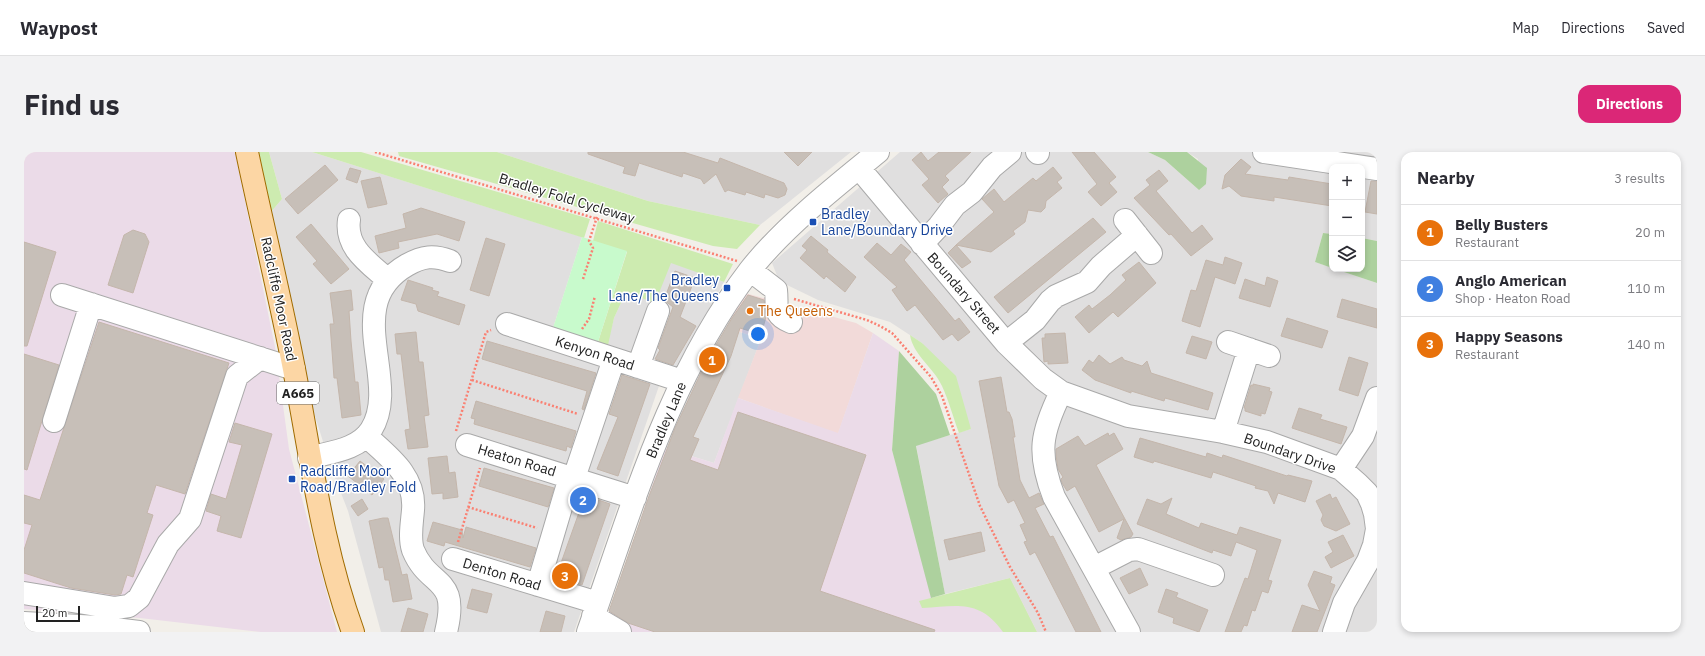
<!DOCTYPE html>
<meta charset="utf-8">
<style>
:root{--surface:#fff;--page:#f2f2f3;--text:#2b2b33;--muted:#7c7c81;--line:#e1e1e2;--accent:#db2777}
body{margin:0;font-family:"IBM Plex Sans",sans-serif;background:var(--page);color:var(--text)}
.controls{position:absolute;right:12px;top:12px;display:grid;overflow:hidden;border-radius:8px;box-shadow:0 2px 6px #0003}
.controls button{width:36px;height:36px;display:grid;place-items:center;padding:0;border:0;border-bottom:1px solid var(--line);background:var(--surface);color:var(--text);font:20px sans-serif}
.scale{position:absolute;left:12px;bottom:10px;width:44px;box-sizing:border-box;padding-left:4px;border:2px solid #222;border-top:0;font-size:11px;line-height:14px;white-space:nowrap;color:#222;-webkit-text-stroke:3px #fff;paint-order:stroke}
.you{position:absolute;left:734px;top:182px;width:14px;height:14px;margin:-10px;border:3px solid #fff;border-radius:50%;background:#1a73e8;box-shadow:0 0 0 6px #1a73e833}
.badge{display:grid;place-items:center;width:26px;height:26px;border-radius:50%;background:var(--accent);color:#fff;font-size:13px;font-weight:700}
.pin{position:absolute;translate:-50% -50%;border:2px solid #fff;box-shadow:0 1px 4px #0006}
.list{margin:0;padding:0;list-style:none}
h2{display:flex;justify-content:space-between;align-items:center;height:52px;margin:0;padding:0 16px;font-size:17px}
h2 small{font-size:13px;font-weight:400;color:var(--muted)}
.list li{display:grid;grid-template-columns:26px 1fr auto;gap:12px;align-items:center;box-sizing:border-box;height:56px;padding:0 16px;border-top:1px solid var(--line)}
.list b{display:block;font-size:15px;white-space:nowrap}
.list p{margin:0;font-size:13px;white-space:nowrap;color:var(--muted)}
.list em{font-size:13px;font-style:normal;color:var(--muted)}
.icon{flex:none;width:22px;height:22px;fill:none;stroke:currentColor;stroke-width:2;stroke-linecap:round;stroke-linejoin:round}
.map{position:relative;flex:none;width:1353px;height:480px;overflow:hidden;border-radius:12px}
header{display:flex;align-items:center;gap:24px;box-sizing:border-box;height:56px;padding:0 20px;background:var(--surface);border-bottom:1px solid var(--line)}
header strong{font-size:19px}
nav{display:flex;gap:22px;margin-inline-start:auto;font-size:14px}
.intro{display:flex;align-items:center;justify-content:space-between;box-sizing:border-box;height:96px;padding:0 24px}
h1{margin:0;font-size:28px}
.button{padding:10px 18px;border-radius:12px;background:var(--accent);color:#fff;font-size:14px;font-weight:700}
main{display:flex;gap:24px;padding:0 24px}
aside{flex:1;background:var(--surface);border-radius:12px;box-shadow:0 2px 6px #0003}
.map>svg:first-child{display:block}
.residential{fill:#e0dfdf}
.commercial{fill:#f2dad9}
.industrial{fill:#ebdbe8}
.grass{fill:#cdebb0}
.forest{fill:#add19e}
.park{fill:#c8facc}
.building{fill:#c7bfb8;stroke:#c4b6ab}
.lines{fill:none;stroke-linecap:round;stroke-linejoin:round}
.minor-casing{stroke:#a9a9a9;stroke-width:24}
.major-casing{stroke:#a06b00;stroke-width:24}
.path{stroke:#fa8072;stroke-width:2.5;stroke-dasharray:2 2;stroke-linecap:butt}
.minor{stroke:#fff;stroke-width:22}
.major{stroke:#fcd6a4;stroke-width:22}
.transit-dot{fill:#1a4fb4;stroke:#fff;stroke-width:1.5}
.food-dot{fill:#e8710a;stroke:#fff;stroke-width:1.5}
.labels{text-anchor:middle;dominant-baseline:central;stroke-width:3;stroke-linejoin:round;paint-order:stroke}
.shield{fill:#fff;stroke:#646464;stroke-width:1}
.shield-label{font-size:13px;font-weight:bold;fill:#222}
.street-label{font-size:14px;fill:#222;stroke:#fff}
.transit-label{font-size:14px;fill:#164399;stroke:#fff;text-anchor:start}
.food-label{font-size:14px;fill:#c56008;stroke:#fff;text-anchor:start}
</style>
<header>
<strong>Waypost</strong>
<nav><a>Map</a><a>Directions</a><a>Saved</a></nav>
</header>
<div class="intro"><h1>Find us</h1><a class="button">Directions</a></div>
<main>
<div class="map">
<svg width="1353" height="480" viewBox="0 0 1353 480">
<rect width="100%" height="100%" fill="#f2efe9"/>
<path class="residential" d="M245 0H288L558 85 529 176 583 193 590 166 602 140 647 110 700 130 675 176 651 217 635 234 550 480H357L324 359 308 318 290 261 262 123 246 61 258 47Z
M473 0H827L736 73 624 49Z
M876 0H1124L1141 8 1175 38 1174 7 1163 0H1353V89L1338 86V15H1308V82L1299 81 1291 110 1353 131V480H1013L986 426 921 442 892 293 947 277 898 191 866 170 794 148 763 133 754 126 748 111Z
M703 167 715 171 713 179 737 187 690 311 641 296 678 208Z"/>
<path class="commercial" d="M721 141 832 171 849 181 814 282 714 246 737 187 713 179 715 171 703 167Z"/>
<path class="industrial" d="M0 0H211L251 195 265 297 313 480H237L116 466 0 457Z
M849 181 875 199 868 298 908 446 986 426 1013 480H578L641 296 690 311 714 246 814 281Z"/>
<path class="grass" d="M229 0H245L258 47 246 61Z
M288 0H337L566 67 560 86Z
M374 0H473L624 49 736 73 713 97 689 94 375 4Z
M574 69 709 112 700 130 647 111 631 151 602 140 590 166 584 193 574 190 603 100 569 89Z
M886 183 898 191 932 224 947 277 935 281C929 265 925 249 918 234 910 216 889 203 886 183Z
M986 426 1013 480H979C956 447 933 454 898 456L895 449Z"/>
<path class="forest" d="M1124 0H1163L1183 16 1182 32 1175 38 1141 8Z
M1299 81 1308 82V116L1291 110Z
M1338 86 1353 89V131L1311 117H1338Z
M875 199 912 242 926 283 892 294 921 442 907 446 868 298Z"/>
<path class="park" d="M558 85 603 99 574 190 529 176Z"/>
<path class="building" d="M564 0H659L694 11 696 6 760 31 763 37 761 43 754 46 741 42 740 46 722 40 721 43 704 38 701 40 692 22 680 32 677 27 659 21 658 25 615 11 611 24 599 21 601 15 564 2Z
M760 0H788L774 14Z
M897 0 904 9 915 0H947L921 24 925 28 918 35 924 42 914 51 898 33 905 27 888 8Z
M1048 0H1070L1092 25 1085 31 1093 40 1077 54 1064 40 1073 32Z
M1217 7 1227 15 1221 22 1264 28 1265 25 1308 32V54L1250 45V49L1217 44 1205 34 1198 37 1201 23Z
M301 13 314 28 274 62 261 47Z
M1029 15 1038 26 1033 30 1038 36 1022 49 1021 56 1017 60 1004 58 1001 70 989 79 991 82 967 100 932 93 970 60 958 47 970 37 980 50 1009 26 1012 29Z
M326 16 337 19 333 31 322 27Z
M1135 18 1144 29 1132 39 1168 81 1178 73 1189 87 1167 104 1147 82 1145 83 1110 46 1126 33 1122 28Z
M356 25 363 52 344 56 337 29Z
M1347 29H1353V62L1341 60Z
M397 56 441 70 435 89 413 82 374 90 375 96 355 101 351 84 382 76 379 62Z
M1069 66 1082 80 984 161 970 145Z
M287 72 325 117 307 132 289 112 293 109 272 85Z
M109 78 121 82 125 90 109 141 84 133 100 83Z
M787 84 804 98 803 100 832 125 821 140 802 124 800 127 776 106 783 98 778 94Z
M462 86 481 92 465 144 446 138Z
M0 90 32 100 3 194H0Z
M853 91 867 103 877 92 887 100 880 108 931 169 935 166 946 180 934 189 928 182 919 188 891 153 883 159 868 138 873 135 840 105Z
M932 93 947 110 938 116 924 101Z
M1201 105 1218 111 1211 132 1191 125 1176 175 1158 169 1167 138 1172 139 1182 108 1199 113Z
M1115 110 1132 131 1094 165 1089 160 1065 181 1051 165 1065 153 1068 157 1086 143 1102 128 1098 123Z
M651 119 671 126 656 165 672 174 649 213 631 207 636 198 634 196 649 155 640 148Z
M1243 125 1254 129 1246 155 1215 146 1221 127 1241 134Z
M384 128 409 136 408 138 415 140 413 144 441 153 435 173 394 159 392 152 377 148Z
M327 138 329 158 325 159 327 189 331 230H334L337 263 318 266 313 226H310L306 172H310L306 141Z
M724 143 740 148 742 165 738 179 733 178 732 181 716 176 707 204 669 285 675 287 666 308 694 318 714 260 842 303 796 439 911 478 910 480H631L604 471 585 459 625 344 651 276 683 208 708 166Z
M1318 147 1353 157V176L1313 165Z
M1263 166 1304 179 1298 196 1257 184Z
M75 170 205 211 161 342 132 333 123 361 129 363 109 425 103 423 97 442 91 443 47 436 0 421V398L8 373 0 371V343L16 348Z
M392 180 395 210H399L405 263 400 264 404 295 384 297 381 278 386 277 377 202H373L371 182Z
M1041 181 1044 211 1024 212V209L1020 210 1018 186H1021V182Z
M1168 184 1188 190 1182 207 1162 201Z
M463 189 572 221 560 258 558 257 563 239 458 207Z
M0 202 35 213 3 318 0 317Z
M1075 203 1086 212 1098 205 1100 208 1118 214 1123 209 1127 221 1189 241 1184 258 1141 246 1140 249 1107 239V241L1071 228 1058 218 1065 208 1069 211Z
M1325 205 1344 211 1334 244 1315 238Z
M598 223 626 232 594 324 573 317 594 265 585 262Z
M977 225 983 260H985L988 267 991 285H989L996 328 1005 346 1015 341 1020 352 1011 356 1026 385 1029 384 1077 480H1052L1011 400 1006 403 1000 390 1003 389 996 373 1001 371 990 348 984 351 975 334 955 229Z
M1229 232 1246 236 1245 239 1248 240 1241 262 1237 261V264L1221 259V256H1220L1227 233 1229 234Z
M452 249 552 279 547 296 543 294 542 299 450 272 451 267 447 266Z
M1275 256 1298 263 1296 267 1323 275 1317 292 1268 276Z
M211 271 248 282 217 386 193 379 197 364 182 359 187 342 202 347 218 293 205 290Z
M1084 281 1085 284 1090 281 1099 297 1072 313 1109 382 1107 385 1097 388 1093 386 1100 367 1075 380 1051 334 1043 339 1038 331 1037 327 1039 325 1034 317 1032 303V297L1054 284 1061 294Z
M1116 286 1182 305 1183 301 1198 306 1199 303 1263 324 1264 323 1288 329 1281 350 1254 341 1250 352 1244 339 1231 336 1232 334 1189 320 1187 326 1130 309 1129 311 1110 305Z
M423 304 425 321 431 320 434 345 419 347V341L408 342 404 306Z
M336 309 360 327 348 343 324 324Z
M460 316 530 336 524 355 455 334Z
M554 341 586 352 558 433 532 425 557 355 551 353Z
M1306 342 1308 347 1312 345 1326 372 1312 379 1300 374 1297 368 1299 363 1292 349Z
M1148 346 1142 362 1175 376 1177 371 1213 383 1216 375 1257 388 1244 428 1248 429 1244 441 1238 439 1231 459 1228 458 1223 474 1220 473 1217 480H1201L1221 426 1224 427 1233 398 1212 390 1207 404 1189 398 1188 401 1113 372 1123 347 1137 352Z
M338 347 344 357 334 364 327 354Z
M359 366H364L378 423 383 422 388 447 369 450 365 428H361L359 415 355 416 345 369Z
M409 370 438 378 439 386 442 375 512 396 506 415 421 390 420 394 403 389Z
M957 380 961 399 925 408 920 388Z
M1319 383 1330 404 1307 416 1301 405 1309 400 1304 390Z
M1116 416 1124 433 1105 442 1096 426Z
M1290 419 1308 425 1306 431 1311 433 1293 480H1268L1278 453 1296 459 1284 433Z
M448 437 468 442 463 461 443 456Z
M1142 437 1154 441 1152 445 1184 458 1175 480 1149 471 1150 466 1134 460Z
M384 456 404 462 399 480H377Z
M522 459 541 464 537 480H516Z"/>
<g class="lines">
<defs>
<path id="minor" d="M1013 0 1014 1
M1240 0 1353 17
M835 16 982 191 1019 227 1037 240 1104 264 1199 280 1243 290 1317 317 1334 332 1343 341 1348 352 1351 362 1353 377 1350 393 1344 409 1320 451 1310 480
M325 68C321 96 345 111 364 128
M1101 68 1127 101
M898 92 915 74 931 53 948 40 968 15 986 0
M726 118 752 138C754 156 748 162 767 170
M38 143 270 217
M483 172 658 229
M1204 190 1245 204
M982 191 1011 168 1026 149 1032 144 1063 130 1077 114 1113 83
M614 215 634 159
M1037 240C1017 281 1013 301 1030 345L1105 480
M30 269 67 152
M1199 280 1225 197
M342 284C365 305 392 324 389 358 388 371 385 386 389 398 405 437 436 423 422 480
M443 293 611 346
M285 306C306 300 334 298 347 278 378 229 315 152 383 113 399 104 410 103 426 109
M1317 317 1339 284 1353 246
M550 326 590 207
M429 407 574 451
M1070 416 1105 398 1114 397 1189 423
M514 433 546 325
M0 441 91 456 105 454 115 446 144 392 166 367 213 224 236 206
M569 464 596 480
M0 471 74 475 115 480
M564 480C608 356 644 225 726 118 759 76 812 34 854 0"/>
<path id="major" d="M223 0C238 72 256 144 270 217 287 305 298 395 329 480"/>
</defs>
<use href="#minor" class="minor-casing"/>
<use href="#major" class="major-casing"/>
<path class="path" d="M351 0 713 109
M559 127 569 96 565 89 573 65
M770 147 843 168 856 174 868 181 907 225 918 244 956 354 986 415 1014 461 1022 480
M558 177 565 167 571 144
M448 228 554 262
M432 279 462 180 467 178
M444 355 513 376
M434 390 456 316"/>
<use href="#minor" class="minor"/>
<use href="#major" class="major"/>
</g>
<g class="transit-dot">
<rect x="785" y="66" width="8" height="8" rx="2"/>
<rect x="699" y="132" width="8" height="8" rx="2"/>
<rect x="264" y="323" width="8" height="8" rx="2"/>
</g>
<circle class="food-dot" cx="726" cy="159" r="4"/>
<g class="labels">
<rect class="shield" x="253" y="230" width="42" height="22" rx="3"/>
<g class="shield-label">
<text x="274" y="241">A665</text>
</g>
<g class="street-label">
<text transform="translate(543 46) rotate(17)">Bradley Fold Cycleway</text>
<text transform="translate(940 141) rotate(49)">Boundary Street</text>
<text transform="translate(255 147) rotate(78)">Radcliffe Moor Road</text>
<text transform="translate(571 201) rotate(18)">Kenyon Road</text>
<text transform="translate(642 268) rotate(-67)">Bradley Lane</text>
<text transform="translate(1266 301) rotate(19)">Boundary Drive</text>
<text transform="translate(493 308) rotate(17)">Heaton Road</text>
<text transform="translate(478 422) rotate(17)">Denton Road</text>
</g>
<g class="transit-label">
<text x="797" y="62">Bradley<tspan x="797" dy="16">Lane/Boundary Drive</tspan></text>
<text x="695" y="128" text-anchor="end">Bradley<tspan x="695" dy="16">Lane/The Queens</tspan></text>
<text x="276" y="319">Radcliffe Moor<tspan x="276" dy="16">Road/Bradley Fold</tspan></text>
</g>
<g class="food-label">
<text x="734" y="159">The Queens</text>
</g>
</g>
</svg>
<div class="controls">
<button>+</button>
<button>−</button>
<button><svg class="icon" aria-label="layers" viewBox="0 0 24 24"><path d="M12 4l9 5-9 5-9-5zM3 14l9 5 9-5"/></svg></button>
</div>
<div class="scale">20 m</div>
<div class="you"></div>
<div class="pin badge" style="left:688px;top:208px;background:#e8710a">1</div>
<div class="pin badge" style="left:559px;top:348px;background:#3f7fe0">2</div>
<div class="pin badge" style="left:541px;top:424px;background:#e8710a">3</div>
</div>
<aside>
<h2>Nearby<small>3 results</small></h2>
<ul class="list">
<li><span class="badge" style="background:#e8710a">1</span><div><b>Belly Busters</b><p>Restaurant</p></div><em>20 m</em></li>
<li><span class="badge" style="background:#3f7fe0">2</span><div><b>Anglo American</b><p>Shop · Heaton Road</p></div><em>110 m</em></li>
<li><span class="badge" style="background:#e8710a">3</span><div><b>Happy Seasons</b><p>Restaurant</p></div><em>140 m</em></li>
</ul>
</aside>
</main>
